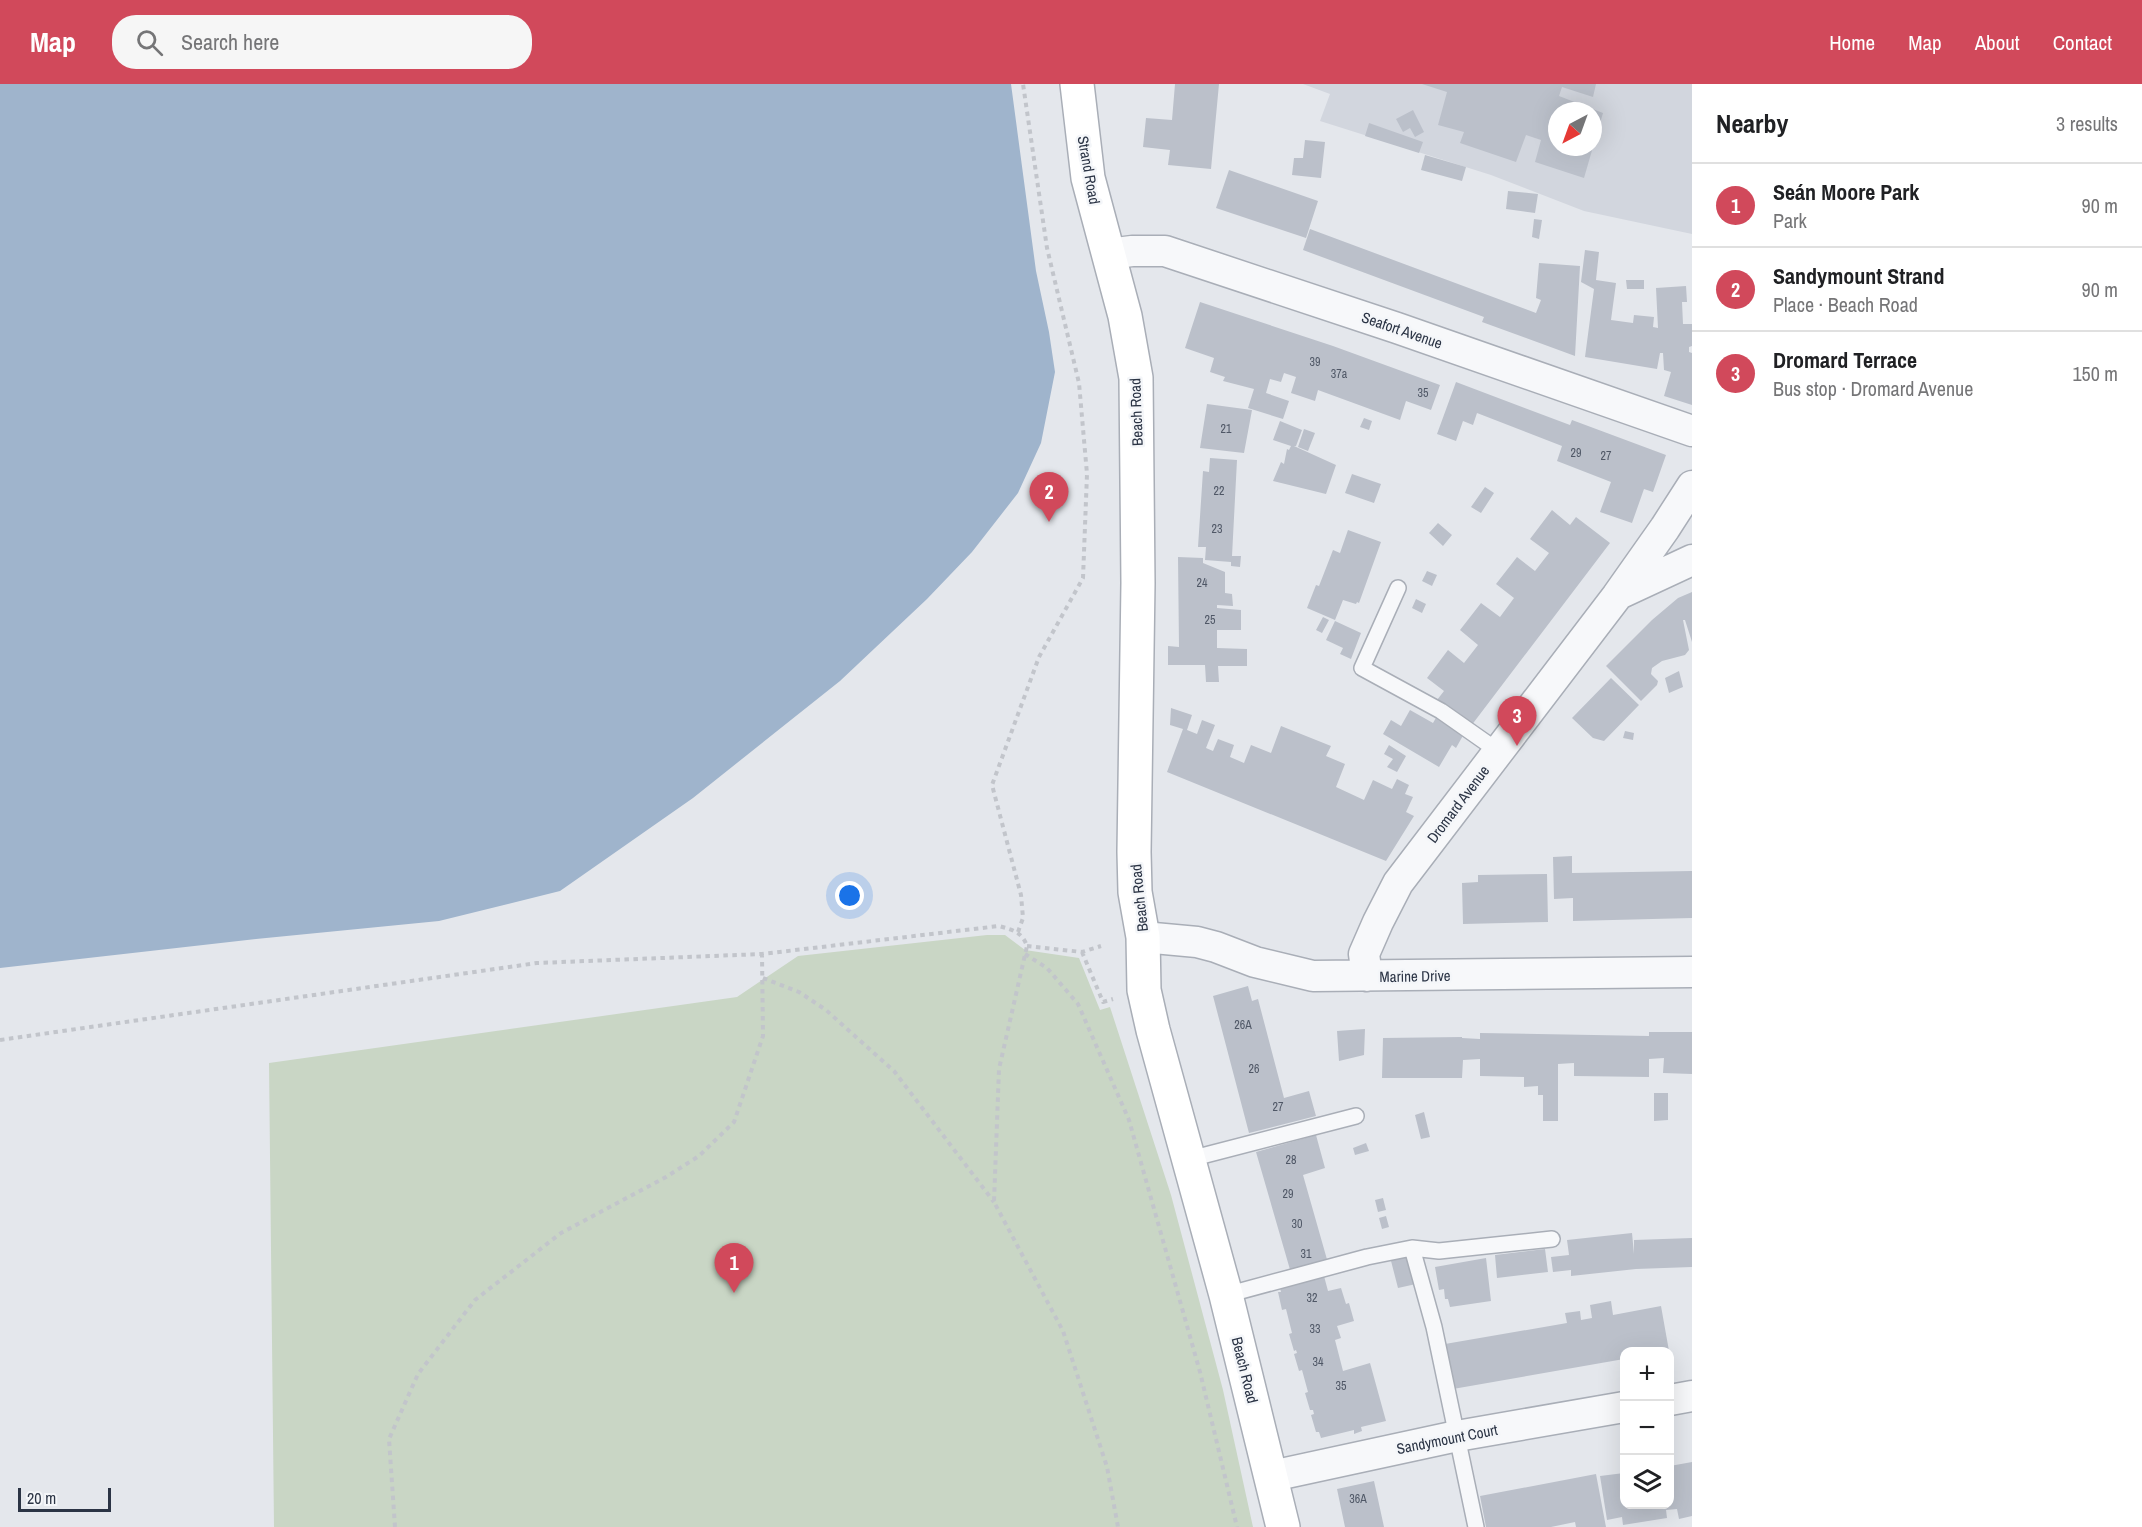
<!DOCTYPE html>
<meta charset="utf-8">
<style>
:root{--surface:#fff;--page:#f6f6f6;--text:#202124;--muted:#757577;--line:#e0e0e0;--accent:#d1495b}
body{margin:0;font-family:"Archivo Narrow",sans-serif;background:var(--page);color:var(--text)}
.controls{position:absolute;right:18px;bottom:18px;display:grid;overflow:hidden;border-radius:12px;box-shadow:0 6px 24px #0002}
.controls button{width:54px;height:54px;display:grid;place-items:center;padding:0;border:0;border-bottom:2px solid var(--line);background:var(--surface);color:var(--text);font:30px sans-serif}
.compass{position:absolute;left:1548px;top:18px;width:54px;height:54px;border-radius:50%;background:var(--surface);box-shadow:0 6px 24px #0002;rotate:221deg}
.scale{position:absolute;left:18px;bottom:15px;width:93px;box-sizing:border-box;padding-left:6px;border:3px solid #2b3445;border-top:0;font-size:16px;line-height:21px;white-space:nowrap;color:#2b3445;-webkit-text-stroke:4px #f4f6f9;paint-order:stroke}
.you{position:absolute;left:850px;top:812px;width:21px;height:21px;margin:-15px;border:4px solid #fff;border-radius:50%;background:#1a73e8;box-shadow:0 0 0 9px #1a73e833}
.badge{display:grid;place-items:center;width:39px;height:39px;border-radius:50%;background:var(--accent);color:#fff;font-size:20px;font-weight:700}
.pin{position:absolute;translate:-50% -50px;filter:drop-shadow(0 2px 3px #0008)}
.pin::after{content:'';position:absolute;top:32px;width:21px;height:18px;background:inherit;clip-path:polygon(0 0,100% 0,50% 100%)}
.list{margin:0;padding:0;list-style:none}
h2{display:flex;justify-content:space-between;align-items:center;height:78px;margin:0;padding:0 24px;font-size:26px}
h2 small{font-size:20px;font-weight:400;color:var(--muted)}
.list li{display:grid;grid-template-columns:39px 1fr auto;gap:18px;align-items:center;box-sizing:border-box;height:84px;padding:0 24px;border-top:2px solid var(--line)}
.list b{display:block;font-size:22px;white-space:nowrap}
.list p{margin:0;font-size:20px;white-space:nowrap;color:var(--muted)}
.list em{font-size:20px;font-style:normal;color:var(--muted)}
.icon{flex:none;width:33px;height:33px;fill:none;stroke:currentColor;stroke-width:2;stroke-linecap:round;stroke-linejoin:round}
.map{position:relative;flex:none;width:1692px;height:1443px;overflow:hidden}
header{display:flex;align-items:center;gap:36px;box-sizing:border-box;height:84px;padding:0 30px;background:var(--accent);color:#fff}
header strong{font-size:28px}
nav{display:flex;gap:33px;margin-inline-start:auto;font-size:21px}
.search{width:420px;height:54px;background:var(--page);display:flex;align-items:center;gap:15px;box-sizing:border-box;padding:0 21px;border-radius:24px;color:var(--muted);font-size:22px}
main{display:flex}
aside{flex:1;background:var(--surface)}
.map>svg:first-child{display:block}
.built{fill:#d2d6de;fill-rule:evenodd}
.green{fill:#c9d6c5}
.water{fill:#9fb4cc}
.building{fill:#bbc0ca}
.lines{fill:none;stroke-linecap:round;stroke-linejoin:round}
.lane-casing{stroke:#a9aeb7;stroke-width:18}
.street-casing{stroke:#a9aeb7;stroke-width:33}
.secondary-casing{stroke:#a9aeb7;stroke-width:36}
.path{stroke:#c2c5cb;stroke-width:4;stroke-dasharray:4.5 4.5;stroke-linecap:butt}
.lane{stroke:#f7f8fa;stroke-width:15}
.street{stroke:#f7f8fa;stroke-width:30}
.secondary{stroke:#fff;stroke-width:33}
.labels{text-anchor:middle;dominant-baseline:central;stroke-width:5;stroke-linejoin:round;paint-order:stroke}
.number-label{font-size:12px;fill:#4f5766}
.street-label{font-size:15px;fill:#2b3445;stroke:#f4f6f9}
</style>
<header>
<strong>Map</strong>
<div class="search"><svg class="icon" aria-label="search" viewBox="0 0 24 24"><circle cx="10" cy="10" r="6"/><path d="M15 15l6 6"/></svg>Search here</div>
<nav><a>Home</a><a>Map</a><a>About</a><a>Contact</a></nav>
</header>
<main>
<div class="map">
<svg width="1692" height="1443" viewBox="0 0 1692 1443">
<rect width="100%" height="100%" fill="#e4e7ec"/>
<path class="built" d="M1303 0H1692V150L1584 127 1491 91 1320 37 1330 10ZM1557 27H1593V63H1557Z"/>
<path class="green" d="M987 851H1005L1025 866 1079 874 1100 926 1110 923 1171 1111 1223 1306 1253 1443H274L269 979 737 913 798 872Z"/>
<path class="water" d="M0 0H1011L1036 187 1049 248 1055 288 1041 359 1018 409 972 468 927 515 840 597 693 714 560 807 439 837 256 855 0 884Z"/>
<path class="building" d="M1175 0H1219L1211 85 1168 81 1170 66 1143 63 1146 34 1172 36Z
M1422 0H1596L1593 13 1562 3 1559 12 1603 29 1594 60 1593 27H1557V63H1593L1584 94 1535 78 1541 56 1526 51 1516 78 1460 59 1464 48 1438 41 1447 8Z
M1413 26 1424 48 1415 53 1410 44 1403 48 1396 35Z
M1369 39 1423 58 1419 69 1365 52Z
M1305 56 1325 58 1321 94 1292 91 1294 74H1303Z
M1425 71 1466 83 1462 97 1421 86Z
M1229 86 1318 117 1306 154 1216 124Z
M1508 107 1538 110 1535 129 1506 125Z
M1534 135 1542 136 1539 155 1532 153Z
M1310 145 1536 229 1541 216 1536 214 1539 179 1580 182 1575 272 1482 238 1484 233 1303 166Z
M1585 166 1599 168 1596 196 1616 199 1611 236 1633 239 1634 231 1654 233 1653 243 1658 244 1656 204 1686 202 1687 218H1682L1683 240H1692V262L1689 263V268L1692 269V321L1664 312 1671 288 1664 286 1663 269H1660L1657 285 1585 273 1594 205 1581 198Z
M1626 196H1644V205H1627Z
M1200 218 1333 262 1440 301 1431 326 1406 317 1400 336 1318 306 1315 317 1291 309 1296 293 1284 289 1281 298 1270 295 1266 309 1289 317 1283 335 1248 324 1254 305 1223 297 1225 293 1210 288 1214 274 1185 264Z
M1456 298 1570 341 1572 336 1666 371 1653 408 1644 405 1632 439 1600 428 1611 398 1557 377 1562 362 1477 329 1473 341 1463 337 1456 357 1437 350Z
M1207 320 1252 326 1244 369 1200 364Z
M1364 334 1372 337 1369 346 1360 343Z
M1280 337 1302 346 1296 362H1294L1336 381 1326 410 1273 397 1281 378 1284 380 1287 365 1289 366 1291 362 1273 356Z
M1304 345 1315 349 1308 367 1298 363Z
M1210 374 1237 376 1232 472H1241L1240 483 1231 482V478L1205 476 1206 463H1198L1203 387 1209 388Z
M1352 390 1381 400 1374 419 1345 409Z
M1485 403 1494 409 1481 429 1471 423Z
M1552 426 1570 441 1576 433 1610 459 1471 642 1437 616 1444 607 1427 594 1448 566 1464 579 1478 561 1460 546 1481 519 1500 533 1514 514 1496 500 1517 473 1535 487 1549 469 1530 455Z
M1438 439 1452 451 1443 462 1429 449Z
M1348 446 1381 458 1359 519 1357 518 1356 520 1343 516 1335 536 1307 524 1316 501 1319 502 1333 466 1340 469Z
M1178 473 1203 474V479L1225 488V509L1232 510 1233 522 1217 521V524L1241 526V546H1217V564L1247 565V582H1218L1219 598H1206L1205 581H1168V562L1179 563Z
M1427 487 1437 491 1432 502 1422 497Z
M1692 508V558L1685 536H1683L1689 566 1685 571 1662 577 1652 584 1651 590 1658 597 1657 601 1641 617 1606 582 1652 536 1678 514Z
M1416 515 1426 520 1422 529 1412 524Z
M1323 533 1329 536 1322 549 1316 546Z
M1335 537 1361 549 1351 575 1340 570 1343 564 1326 556Z
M1679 587 1683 603 1669 609 1665 594Z
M1611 594 1639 621 1604 657 1593 654 1572 634Z
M1171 624 1192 631 1187 646 1197 650 1202 636 1215 641 1206 664 1213 667 1218 655 1234 661 1230 673 1244 679 1251 661 1271 669 1281 642 1331 662 1326 672 1345 680 1336 703 1364 716 1373 696 1392 705 1397 695 1409 701 1405 710 1413 713 1406 728 1414 732 1386 777 1167 688 1183 645 1170 641Z
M1410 626 1433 639 1437 632 1465 648 1456 664 1452 661 1439 683 1383 650 1391 636 1401 642Z
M1625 647 1634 649 1633 656 1623 654Z
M1389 661 1406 672 1397 688 1387 683 1393 675 1384 670Z
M1572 772V789L1692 787V834L1573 837V814L1554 815 1553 773Z
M1547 790 1548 838 1463 840 1462 799 1478 798V791Z
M1248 902 1252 917 1258 915 1284 1014 1309 1007 1316 1032 1249 1049 1213 912Z
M1365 945 1364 971 1339 977 1337 947Z
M1649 948H1692V990L1663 989 1664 974 1649 975V993L1574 992V979L1558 980V1037H1543V1011H1538V1002L1524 1003V993L1480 992V975L1463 976 1462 994H1382L1383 954 1462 953V954L1480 955V949L1649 952Z
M1654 1009H1668V1036L1654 1037Z
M1424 1028 1430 1053 1421 1055 1415 1031Z
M1316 1051 1325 1084 1303 1091 1328 1179 1291 1189 1256 1068Z
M1366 1059 1369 1067 1355 1071 1353 1064Z
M1383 1114 1386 1126 1378 1128 1375 1116Z
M1386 1132 1389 1143 1382 1145 1379 1134Z
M1632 1149 1634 1170V1156L1692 1154V1183L1636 1185 1571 1192V1186L1553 1188 1551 1173 1569 1171 1567 1156Z
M1545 1165 1548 1188 1497 1194 1495 1171Z
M1409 1169 1416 1200 1398 1204 1390 1173Z
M1486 1174 1491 1217 1450 1223 1448 1215H1445L1444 1205 1439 1206 1435 1183Z
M1324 1192 1328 1207 1341 1204 1346 1220 1349 1219 1354 1237 1337 1242 1341 1254 1335 1256 1343 1287 1370 1279 1386 1337 1361 1343 1362 1347 1354 1350V1346L1321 1354 1319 1348H1316L1311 1331 1314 1330 1313 1326H1310L1305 1309 1308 1308 1302 1286 1299 1287 1294 1270 1297 1269 1296 1266 1294 1267 1289 1250 1292 1249 1286 1225 1282 1226 1278 1208H1281L1280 1204Z
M1611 1217 1613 1231 1661 1222 1669 1267 1624 1268V1275L1453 1305 1445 1260 1567 1239 1565 1229 1580 1227 1581 1236 1592 1234 1590 1221Z
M1692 1378V1432L1679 1435 1677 1425 1666 1426 1667 1434 1623 1441 1622 1433 1607 1436 1600 1392 1624 1389V1420H1670V1382Z
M1596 1390 1606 1443H1576L1575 1438 1551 1443H1486L1480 1412Z
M1374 1397 1384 1443H1345L1337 1405Z"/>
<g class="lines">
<defs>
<path id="lane" d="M1398 504 1362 584 1441 627 1498 667
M1190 1075 1356 1032
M1412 1164 1439 1167 1552 1155
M1226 1211 1367 1173 1412 1164 1434 1243 1476 1443"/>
<path id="street" d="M1108 170 1132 167H1165L1397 244 1692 347
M1619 510 1692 476
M1143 853 1197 858 1216 863 1255 878 1313 892 1692 888
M1367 892 1364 870 1378 838 1398 799 1617 512 1665 444 1692 402
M1670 1316 1692 1312
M1272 1392 1457 1352 1624 1323"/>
<path id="secondary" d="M1077 0 1088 94 1125 232 1136 294 1138 499 1134 768 1135 808 1143 853 1144 906 1153 946 1226 1211 1283 1443"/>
</defs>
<use href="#lane" class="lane-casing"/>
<use href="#street" class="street-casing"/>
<use href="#secondary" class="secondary-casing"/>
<path class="path" d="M1018 848 1023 834 1021 811 992 701 1039 573 1083 494 1087 390 1079 299 1047 164 1023 0
M1027 862 1082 868 1101 862
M1082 868 1103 918 1113 915
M1025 870 1047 884 1078 920 1129 1036 1200 1288 1237 1443
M763 894 799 908 826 926 894 987 994 1118
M0 956 537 879 762 870 999 842C1013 846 1022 848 1027 862L999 985 994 1118 1063 1247 1107 1383 1118 1443
M395 1443 389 1355 418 1290 475 1216 561 1149 666 1093 699 1072 734 1038 763 952 762 870"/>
<use href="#lane" class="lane"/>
<use href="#street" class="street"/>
<use href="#secondary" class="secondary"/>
</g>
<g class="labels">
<g class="number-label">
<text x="1315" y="278">39</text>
<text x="1339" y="290">37a</text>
<text x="1423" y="309">35</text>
<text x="1226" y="345">21</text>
<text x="1576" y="369">29</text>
<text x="1606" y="372">27</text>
<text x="1219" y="407">22</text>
<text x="1217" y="445">23</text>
<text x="1202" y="499">24</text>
<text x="1210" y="536">25</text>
<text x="1243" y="941">26A</text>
<text x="1254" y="985">26</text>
<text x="1278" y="1023">27</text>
<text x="1291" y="1076">28</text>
<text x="1288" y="1110">29</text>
<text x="1297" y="1140">30</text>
<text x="1306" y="1170">31</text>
<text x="1312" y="1214">32</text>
<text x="1315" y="1245">33</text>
<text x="1318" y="1278">34</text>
<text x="1341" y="1302">35</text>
<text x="1358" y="1415">36A</text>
</g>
<g class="street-label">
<text transform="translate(1089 86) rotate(80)">Strand Road</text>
<text transform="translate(1402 246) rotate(19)">Seafort Avenue</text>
<text transform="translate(1136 328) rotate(-92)">Beach Road</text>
<text transform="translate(1458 720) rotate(-53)">Dromard Avenue</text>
<text transform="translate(1139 814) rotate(-96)">Beach Road</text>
<text transform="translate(1415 892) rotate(-1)">Marine Drive</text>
<text transform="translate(1245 1286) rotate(76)">Beach Road</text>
<text transform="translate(1447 1355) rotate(-11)">Sandymount Court</text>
</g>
</g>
</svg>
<div class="controls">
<button>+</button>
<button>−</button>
<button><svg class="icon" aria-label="layers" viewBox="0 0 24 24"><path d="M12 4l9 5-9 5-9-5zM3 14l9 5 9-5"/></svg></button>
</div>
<svg class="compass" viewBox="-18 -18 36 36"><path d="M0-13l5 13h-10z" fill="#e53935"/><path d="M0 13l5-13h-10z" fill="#757577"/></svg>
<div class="scale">20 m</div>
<div class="you"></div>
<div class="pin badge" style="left:734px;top:1209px">1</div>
<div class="pin badge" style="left:1049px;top:438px">2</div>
<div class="pin badge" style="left:1517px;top:662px">3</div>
</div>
<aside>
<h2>Nearby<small>3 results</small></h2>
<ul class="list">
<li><span class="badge">1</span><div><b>Seán Moore Park</b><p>Park</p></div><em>90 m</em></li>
<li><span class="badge">2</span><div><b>Sandymount Strand</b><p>Place · Beach Road</p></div><em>90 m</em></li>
<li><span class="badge">3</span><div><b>Dromard Terrace</b><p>Bus stop · Dromard Avenue</p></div><em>150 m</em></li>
</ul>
</aside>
</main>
